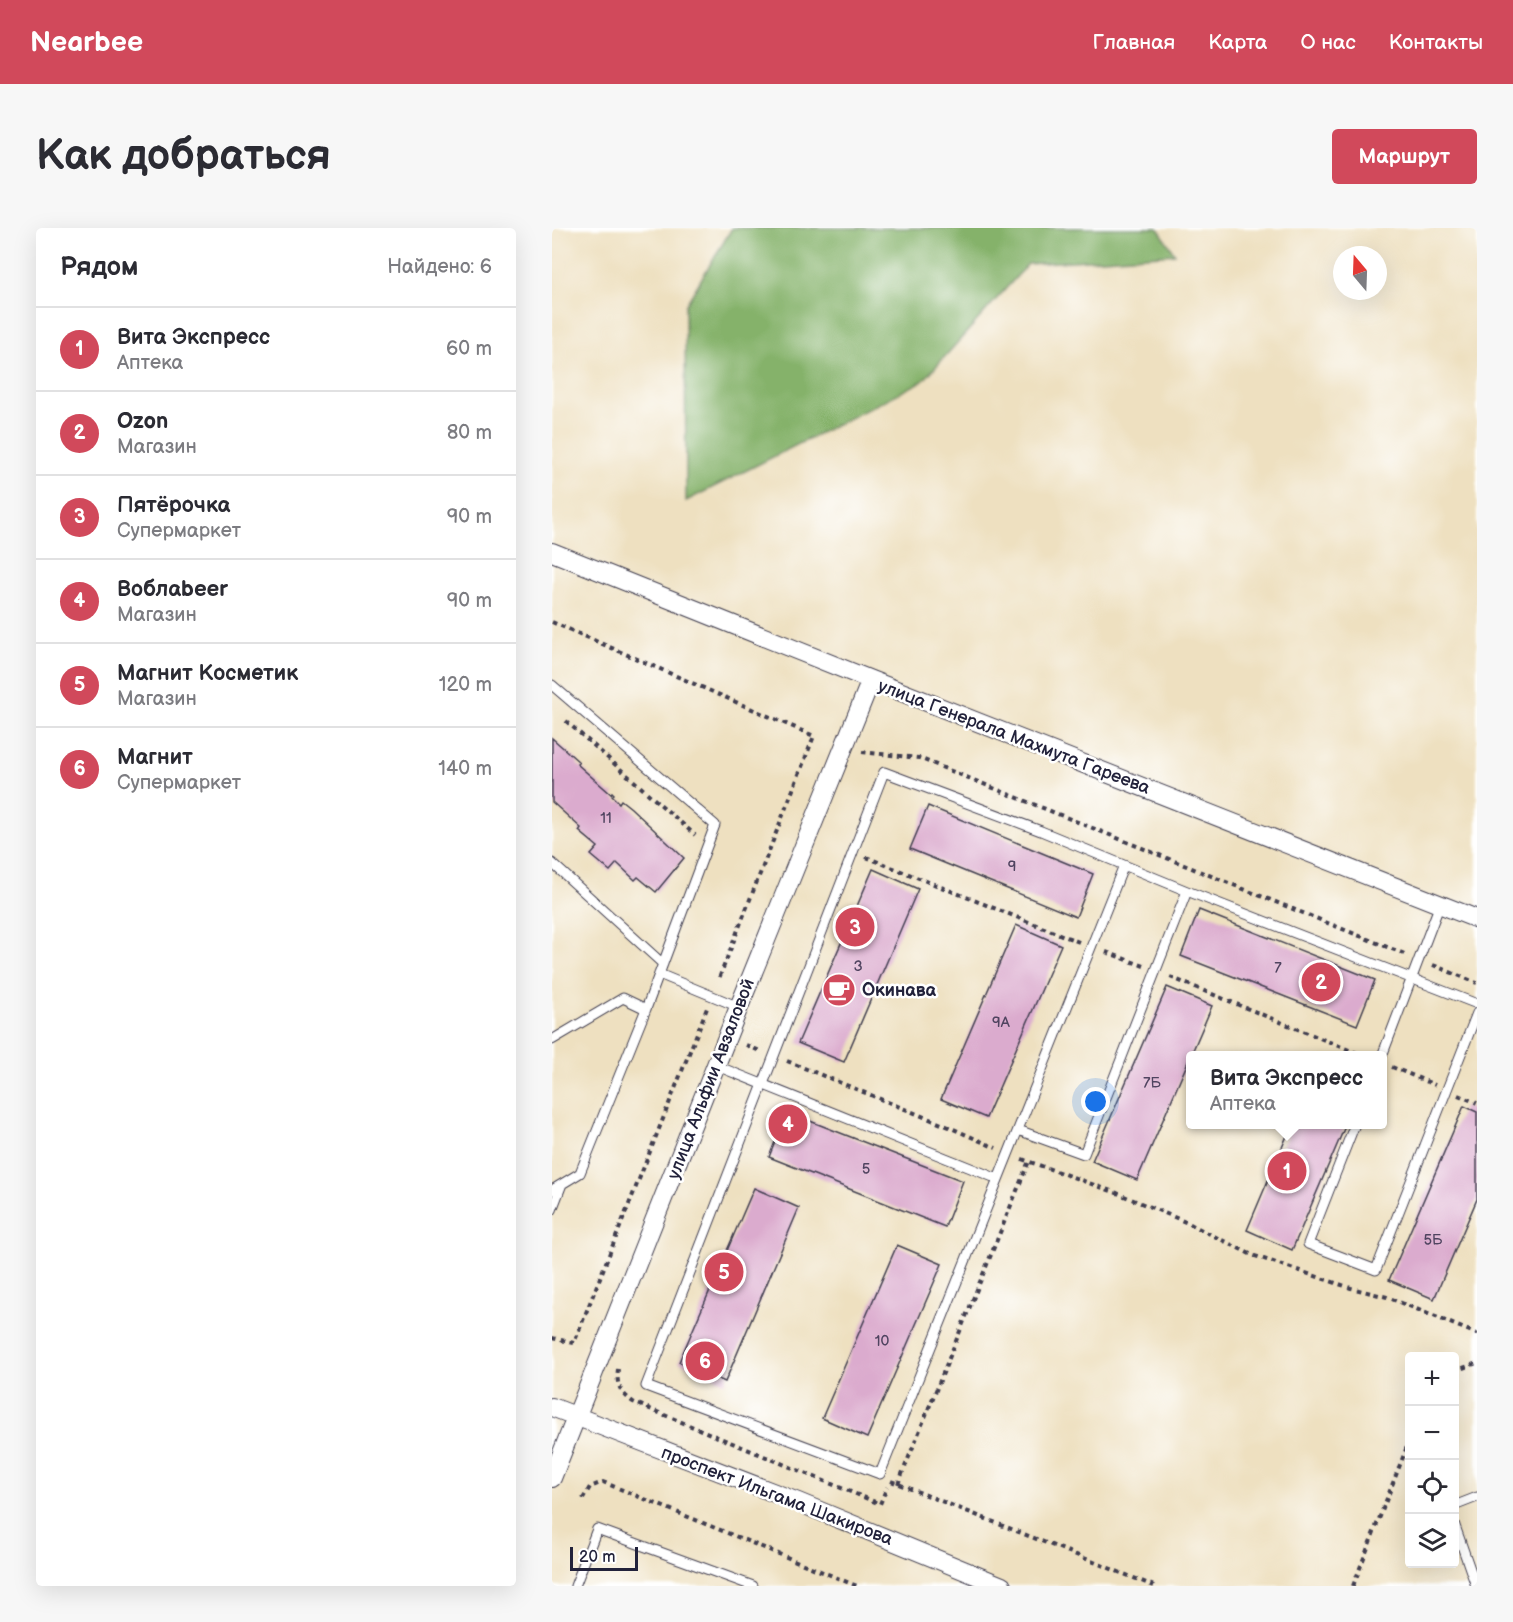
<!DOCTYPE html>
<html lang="ru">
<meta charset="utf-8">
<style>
:root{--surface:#fff;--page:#f7f7f7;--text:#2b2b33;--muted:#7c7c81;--line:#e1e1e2;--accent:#d1495b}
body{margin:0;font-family:"Balsamiq Sans",sans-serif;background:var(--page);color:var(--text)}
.controls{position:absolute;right:18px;bottom:18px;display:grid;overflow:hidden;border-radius:6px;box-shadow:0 6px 24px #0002}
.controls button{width:54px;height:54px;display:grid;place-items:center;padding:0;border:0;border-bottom:2px solid var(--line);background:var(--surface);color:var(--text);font:30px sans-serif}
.compass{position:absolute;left:781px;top:18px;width:54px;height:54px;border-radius:50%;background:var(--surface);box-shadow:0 6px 24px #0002;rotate:341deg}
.scale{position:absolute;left:18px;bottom:15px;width:68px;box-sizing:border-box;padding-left:6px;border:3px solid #22223b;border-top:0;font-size:16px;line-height:21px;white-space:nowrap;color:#22223b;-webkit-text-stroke:4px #fff;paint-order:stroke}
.you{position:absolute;left:544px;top:874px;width:21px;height:21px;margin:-15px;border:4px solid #fff;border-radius:50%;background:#1a73e8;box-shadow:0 0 0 9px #1a73e833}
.badge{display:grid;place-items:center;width:39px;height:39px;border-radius:50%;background:var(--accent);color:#fff;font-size:20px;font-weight:700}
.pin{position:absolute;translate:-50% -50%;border:3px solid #fff;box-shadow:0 2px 6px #0006}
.popup{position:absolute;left:634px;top:823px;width:201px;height:78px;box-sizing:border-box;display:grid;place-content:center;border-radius:6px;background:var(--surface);filter:drop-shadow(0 2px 4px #0005);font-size:20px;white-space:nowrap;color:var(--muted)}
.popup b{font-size:22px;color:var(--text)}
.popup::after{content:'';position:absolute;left:50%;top:100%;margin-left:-12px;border:12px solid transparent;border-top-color:var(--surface)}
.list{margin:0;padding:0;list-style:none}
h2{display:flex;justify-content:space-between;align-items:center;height:78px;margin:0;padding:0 24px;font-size:26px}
h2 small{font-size:20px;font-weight:400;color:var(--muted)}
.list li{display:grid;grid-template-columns:39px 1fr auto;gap:18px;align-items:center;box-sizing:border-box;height:84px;padding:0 24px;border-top:2px solid var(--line)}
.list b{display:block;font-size:22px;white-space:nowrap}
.list p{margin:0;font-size:20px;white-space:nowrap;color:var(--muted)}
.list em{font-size:20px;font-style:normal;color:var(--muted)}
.icon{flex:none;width:33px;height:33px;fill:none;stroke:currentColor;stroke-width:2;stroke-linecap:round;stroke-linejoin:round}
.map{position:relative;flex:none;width:925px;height:1358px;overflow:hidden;border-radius:6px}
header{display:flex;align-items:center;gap:36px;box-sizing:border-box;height:84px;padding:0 30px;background:var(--accent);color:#fff}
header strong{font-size:28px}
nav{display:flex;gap:33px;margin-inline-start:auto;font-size:21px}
.intro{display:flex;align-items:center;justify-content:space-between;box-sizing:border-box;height:144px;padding:0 36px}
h1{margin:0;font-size:42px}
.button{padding:15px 27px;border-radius:6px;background:var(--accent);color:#fff;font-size:21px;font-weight:700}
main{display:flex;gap:36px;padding:0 36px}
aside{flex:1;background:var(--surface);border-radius:6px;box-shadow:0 6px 24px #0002}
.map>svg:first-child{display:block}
.forest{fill:#85b26a;stroke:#546a52;stroke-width:1.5}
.building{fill:#dbabce}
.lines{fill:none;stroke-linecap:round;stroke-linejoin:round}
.service-casing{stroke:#413e4f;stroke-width:11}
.minor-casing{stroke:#413e4f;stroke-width:20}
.path{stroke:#413e4f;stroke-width:4;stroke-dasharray:4.5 4.5;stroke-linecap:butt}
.service{stroke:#fff;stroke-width:9}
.minor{stroke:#fff;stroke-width:18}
.labels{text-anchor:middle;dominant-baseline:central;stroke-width:5;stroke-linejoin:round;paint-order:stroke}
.number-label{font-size:15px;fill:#504460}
.street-label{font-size:18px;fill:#22223b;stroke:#fff}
.poi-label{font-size:18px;font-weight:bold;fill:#22223b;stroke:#fff;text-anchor:start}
</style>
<header>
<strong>Nearbee</strong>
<nav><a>Главная</a><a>Карта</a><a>О нас</a><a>Контакты</a></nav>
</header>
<div class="intro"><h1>Как добраться</h1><a class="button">Маршрут</a></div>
<main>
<aside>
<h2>Рядом<small>Найдено: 6</small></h2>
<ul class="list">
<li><span class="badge">1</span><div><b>Вита Экспресс</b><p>Аптека</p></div><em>60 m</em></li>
<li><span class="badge">2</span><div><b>Ozon</b><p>Магазин</p></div><em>80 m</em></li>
<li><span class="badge">3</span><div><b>Пятёрочка</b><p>Супермаркет</p></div><em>90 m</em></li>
<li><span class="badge">4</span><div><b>Воблаbeer</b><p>Магазин</p></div><em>90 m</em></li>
<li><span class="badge">5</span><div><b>Магнит Косметик</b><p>Магазин</p></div><em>120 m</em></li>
<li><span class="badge">6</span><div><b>Магнит</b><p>Супермаркет</p></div><em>140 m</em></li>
</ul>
</aside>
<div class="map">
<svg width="925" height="1358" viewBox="0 0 925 1358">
<rect width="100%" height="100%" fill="#fff"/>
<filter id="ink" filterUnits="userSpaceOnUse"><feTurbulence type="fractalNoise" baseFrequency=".0167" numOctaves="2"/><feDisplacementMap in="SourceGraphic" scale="12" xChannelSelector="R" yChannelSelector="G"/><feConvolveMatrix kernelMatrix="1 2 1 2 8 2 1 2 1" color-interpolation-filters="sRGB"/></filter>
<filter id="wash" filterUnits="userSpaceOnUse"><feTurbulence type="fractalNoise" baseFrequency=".008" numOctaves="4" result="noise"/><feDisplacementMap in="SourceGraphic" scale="24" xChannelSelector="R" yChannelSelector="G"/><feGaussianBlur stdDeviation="1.35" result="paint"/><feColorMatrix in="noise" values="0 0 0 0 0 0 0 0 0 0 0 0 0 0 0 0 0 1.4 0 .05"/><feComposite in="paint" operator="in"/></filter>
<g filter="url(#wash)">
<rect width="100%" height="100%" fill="#eee0c0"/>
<path class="forest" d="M180 0H606L623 26 476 36 371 153 134 273 133 78Z"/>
<g id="blocks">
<path class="building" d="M0 510 27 534 25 536 59 566 60 564 62 566 60 568 67 575 69 572 79 580 132 630 104 664 86 649 83 652 65 635 58 643 39 627 46 619 27 603 29 600 0 574Z
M376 578 541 646 524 689 358 621Z
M321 641 366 661 292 834 246 815Z
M647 682 823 752 805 797 629 728Z
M464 697 509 717 434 890 389 871Z
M615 759 660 778 585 952 540 933Z
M912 878 925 884V971L882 1071 837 1052Z
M235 884 411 953 393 999 217 929Z
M740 896H794L740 1022 695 1002Z
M202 960 247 980 173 1154 127 1134Z
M345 1017 390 1036 315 1210 270 1190Z"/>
</g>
</g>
<g filter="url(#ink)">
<use href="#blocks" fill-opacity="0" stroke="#413e4f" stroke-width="1.5"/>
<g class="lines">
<defs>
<path id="service" d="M0 457 163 597 94 781 28 945 0 962
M0 635 111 736
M572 637 328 1246 94 1158 332 544 489 603 635 663 925 776
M107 746 187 779
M0 812 71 770 94 781
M830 828 888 676
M165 838 446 951
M803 896 756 1016 824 1042 925 785
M466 902 532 926 635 663
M0 982 10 956
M902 1278 925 1269
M902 1295 924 1358
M23 1358 45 1301 201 1358"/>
<path id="minor" d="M0 324 319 452 925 691
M0 1179 246 1274 450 1358
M0 1250 187 779 319 452"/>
</defs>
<use href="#service" class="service-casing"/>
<use href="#minor" class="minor-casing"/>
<path class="path" d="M0 394 262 508 166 753
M14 493 143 607
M310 524 367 530 855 727
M314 629 527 714
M554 724 592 738
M881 737 925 755
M618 749 812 828
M194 817 208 823
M235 833 397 899 444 920
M840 839 883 857
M906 867 925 875
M470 931 565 965 636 995 700 1027 799 1060 835 1069 925 1106
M0 1110 22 1115 155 780
M66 1141C64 1157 68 1164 81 1174L328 1276 335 1259
M902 1143 925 1135
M339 1253 602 1358
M346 1256 477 933
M31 1271 38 1259 51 1254 305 1358
M801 1358 858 1211"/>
<use href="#service" class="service"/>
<use href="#minor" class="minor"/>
</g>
</g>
<defs>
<symbol id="cafe-disc" viewBox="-11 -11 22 22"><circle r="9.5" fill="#d1495b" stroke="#fff"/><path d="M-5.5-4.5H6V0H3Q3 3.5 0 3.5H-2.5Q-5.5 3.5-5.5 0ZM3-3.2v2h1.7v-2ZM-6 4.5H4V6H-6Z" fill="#fff"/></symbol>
</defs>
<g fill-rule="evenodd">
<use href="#cafe-disc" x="268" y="743" width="38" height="38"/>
</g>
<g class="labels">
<g class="number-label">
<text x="54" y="590">11</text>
<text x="460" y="638">9</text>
<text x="306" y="738">3</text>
<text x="726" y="740">7</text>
<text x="449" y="794">9А</text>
<text x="600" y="855">7Б</text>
<text x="314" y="941">5</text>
<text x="881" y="1012">5Б</text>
<text x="330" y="1113">10</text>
</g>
<g class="street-label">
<text transform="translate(462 509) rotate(21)">улица Генерала Махмута Гареева</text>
<text transform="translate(159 851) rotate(-69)">улица Альфии Авзаловой</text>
<text transform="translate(225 1268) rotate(21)">проспект Ильгама Шакирова</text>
</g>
<g class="poi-label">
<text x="310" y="762">Окинава</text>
</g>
</g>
</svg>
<div class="controls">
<button>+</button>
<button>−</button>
<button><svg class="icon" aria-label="locate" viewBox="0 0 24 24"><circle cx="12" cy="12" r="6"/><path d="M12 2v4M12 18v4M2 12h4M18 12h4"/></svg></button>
<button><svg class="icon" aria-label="layers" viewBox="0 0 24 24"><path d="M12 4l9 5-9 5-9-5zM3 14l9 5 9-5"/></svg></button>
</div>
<svg class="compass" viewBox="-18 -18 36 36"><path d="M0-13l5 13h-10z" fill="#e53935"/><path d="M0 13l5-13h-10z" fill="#7c7c81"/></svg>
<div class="scale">20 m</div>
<div class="you"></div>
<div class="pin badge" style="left:735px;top:943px">1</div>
<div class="popup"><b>Вита Экспресс</b>Аптека</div>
<div class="pin badge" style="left:769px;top:754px">2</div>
<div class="pin badge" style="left:303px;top:699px">3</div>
<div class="pin badge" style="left:236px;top:896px">4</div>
<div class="pin badge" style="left:172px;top:1044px">5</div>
<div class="pin badge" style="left:153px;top:1133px">6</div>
</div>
</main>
